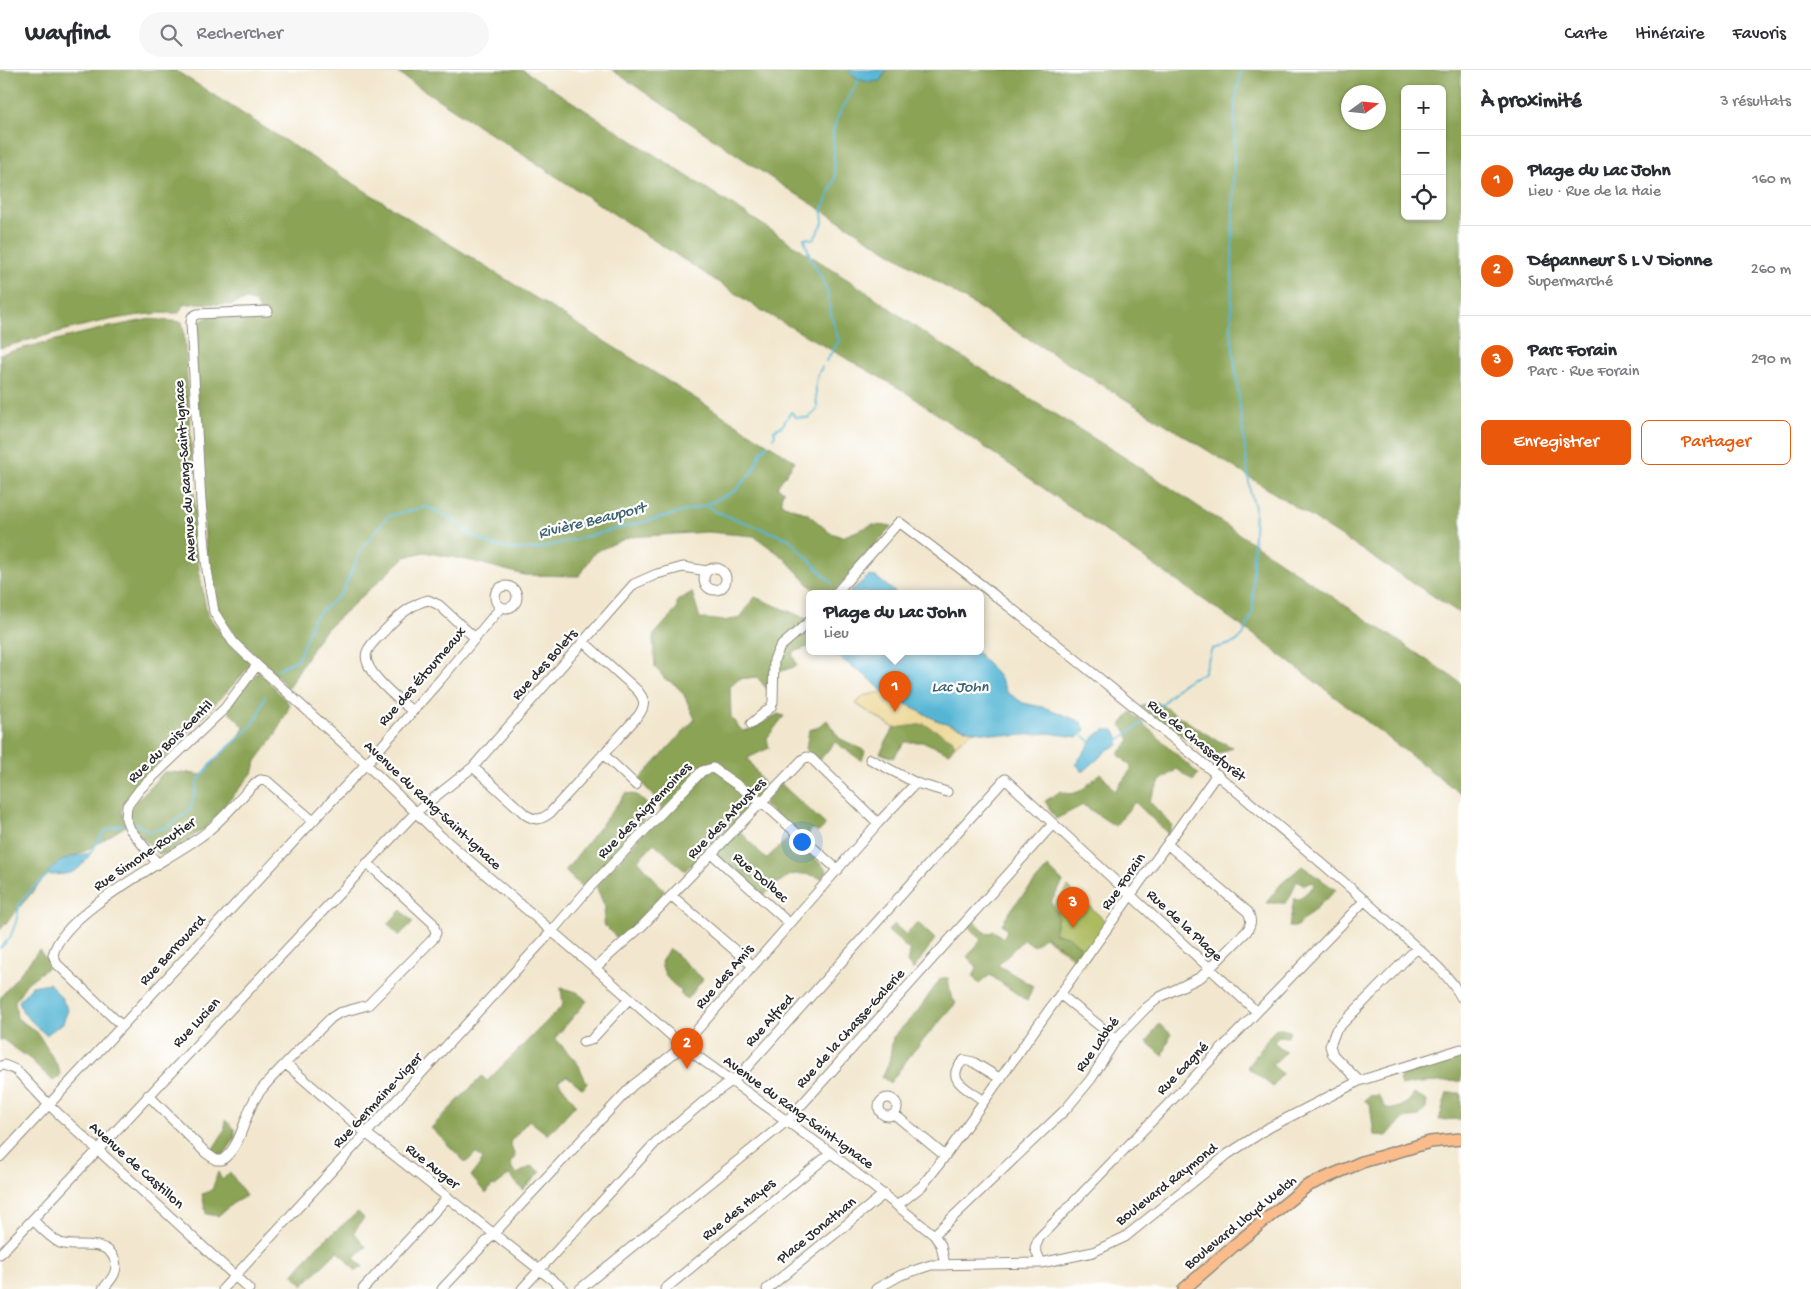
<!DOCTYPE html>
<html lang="fr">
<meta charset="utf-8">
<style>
:root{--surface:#fff;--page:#f7f7f7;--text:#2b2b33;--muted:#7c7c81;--line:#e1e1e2;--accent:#ea580c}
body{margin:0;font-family:"Gochi Hand",sans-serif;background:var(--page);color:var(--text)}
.controls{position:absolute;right:15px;top:15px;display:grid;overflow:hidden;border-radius:8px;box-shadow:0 1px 4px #0004}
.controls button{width:45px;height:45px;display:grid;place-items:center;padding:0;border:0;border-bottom:1px solid var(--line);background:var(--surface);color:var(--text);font:25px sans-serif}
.compass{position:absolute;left:1341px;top:15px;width:45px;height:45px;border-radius:50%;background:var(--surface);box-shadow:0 1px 4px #0004;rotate:75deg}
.you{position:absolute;left:801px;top:771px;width:18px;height:18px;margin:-12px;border:4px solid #fff;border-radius:50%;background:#1a73e8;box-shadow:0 0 0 8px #1a73e833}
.badge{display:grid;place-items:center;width:32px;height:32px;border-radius:50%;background:var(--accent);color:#fff;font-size:16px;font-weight:700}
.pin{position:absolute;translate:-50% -41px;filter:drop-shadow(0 1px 2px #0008)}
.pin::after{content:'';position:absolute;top:26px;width:18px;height:15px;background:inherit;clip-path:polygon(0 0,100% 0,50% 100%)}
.popup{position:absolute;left:806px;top:520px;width:178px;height:65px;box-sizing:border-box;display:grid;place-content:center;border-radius:8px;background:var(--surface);filter:drop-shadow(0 1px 4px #0005);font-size:16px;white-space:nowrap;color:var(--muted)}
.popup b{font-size:19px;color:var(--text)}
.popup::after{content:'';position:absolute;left:50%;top:100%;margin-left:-10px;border:10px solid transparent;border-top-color:var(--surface)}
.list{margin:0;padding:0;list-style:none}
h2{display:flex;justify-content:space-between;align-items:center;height:65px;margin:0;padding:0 20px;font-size:21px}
h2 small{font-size:16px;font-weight:400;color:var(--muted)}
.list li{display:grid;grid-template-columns:32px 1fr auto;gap:15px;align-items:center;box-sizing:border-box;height:90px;padding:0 20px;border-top:1px solid var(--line)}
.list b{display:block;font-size:19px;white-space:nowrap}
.list p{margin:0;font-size:16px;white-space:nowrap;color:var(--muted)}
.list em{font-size:16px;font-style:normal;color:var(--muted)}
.actions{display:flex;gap:10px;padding:15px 20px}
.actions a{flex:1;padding:11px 0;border:1px solid var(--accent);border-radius:8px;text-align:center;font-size:18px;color:var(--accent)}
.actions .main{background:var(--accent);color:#fff}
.icon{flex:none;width:28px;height:28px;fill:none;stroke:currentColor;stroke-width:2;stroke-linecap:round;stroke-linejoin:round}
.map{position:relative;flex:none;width:1461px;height:1219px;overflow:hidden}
header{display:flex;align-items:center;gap:30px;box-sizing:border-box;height:70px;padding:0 25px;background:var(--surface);border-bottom:1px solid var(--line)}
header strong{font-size:24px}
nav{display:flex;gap:28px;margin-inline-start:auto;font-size:18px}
.search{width:350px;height:45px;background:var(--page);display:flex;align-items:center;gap:12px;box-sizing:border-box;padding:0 18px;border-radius:28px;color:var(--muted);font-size:19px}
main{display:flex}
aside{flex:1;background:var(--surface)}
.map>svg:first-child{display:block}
.green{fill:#adbb5e;stroke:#6c7344}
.forest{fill:#8aa355;stroke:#5a6740;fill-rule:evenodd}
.sand{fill:#eeda9e;stroke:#8c8264}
.water{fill:#55b6d4;stroke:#407080}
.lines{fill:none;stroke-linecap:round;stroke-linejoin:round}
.stream{stroke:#55b6d4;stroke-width:2}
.minor-casing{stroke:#8e897c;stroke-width:11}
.major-casing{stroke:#8e897c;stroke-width:14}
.minor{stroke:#fff;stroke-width:9}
.major{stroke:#fabc8b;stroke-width:11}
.labels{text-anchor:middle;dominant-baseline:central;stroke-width:4.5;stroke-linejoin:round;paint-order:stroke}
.street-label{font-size:15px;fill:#2b2b2b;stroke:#fff}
.water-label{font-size:16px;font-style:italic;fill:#3c636f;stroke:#fff}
</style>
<header>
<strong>Wayfind</strong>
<div class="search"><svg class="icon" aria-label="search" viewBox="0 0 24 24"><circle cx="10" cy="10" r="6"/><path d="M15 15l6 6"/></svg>Rechercher</div>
<nav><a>Carte</a><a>Itinéraire</a><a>Favoris</a></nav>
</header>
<main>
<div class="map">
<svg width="1461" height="1219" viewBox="0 0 1461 1219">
<rect width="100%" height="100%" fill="#fff"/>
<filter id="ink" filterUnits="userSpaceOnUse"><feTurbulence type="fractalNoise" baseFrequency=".02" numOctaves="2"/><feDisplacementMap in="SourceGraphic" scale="10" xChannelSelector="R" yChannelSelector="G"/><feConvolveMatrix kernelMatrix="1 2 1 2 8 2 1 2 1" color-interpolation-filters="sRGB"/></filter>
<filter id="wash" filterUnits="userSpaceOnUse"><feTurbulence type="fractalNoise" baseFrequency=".0096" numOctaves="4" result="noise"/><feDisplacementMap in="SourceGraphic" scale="20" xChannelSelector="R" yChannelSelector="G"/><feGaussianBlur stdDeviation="1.12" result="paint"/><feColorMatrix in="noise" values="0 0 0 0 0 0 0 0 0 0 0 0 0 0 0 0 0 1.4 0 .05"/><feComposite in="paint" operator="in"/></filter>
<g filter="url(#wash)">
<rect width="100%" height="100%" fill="#f2e7ce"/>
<path class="green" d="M1068 817 1110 855 1083 895 1035 860Z"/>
<path class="forest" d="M0 0H175L262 56 795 391 777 417 784 421 781 427 782 434 808 444 829 462 842 467 872 455 892 456 833 523H817L783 487 754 466 707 462 629 467 595 482 579 506 524 505 472 491 424 482 405 487 321 564 288 618 214 542 207 500 192 257C197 254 203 249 209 247 226 244 246 253 260 239L254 232 245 230 230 235 199 233 183 235 179 243C120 242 57 263 0 278Z
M393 0H523L873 226 925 264 1132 392 1461 613V724L1257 567 904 321 764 242Z
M612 0H848L859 10 885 5 886 0H1461V544L1226 392 780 114ZM1405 19H1442V146H1405ZM1348 22H1378V52H1348Z
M150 249 182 252 184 262 199 500 207 544 228 573 252 592 243 604 126 730 121 740 126 756C114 763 102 771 89 779 75 787 54 790 47 805L0 860V284L100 259Z
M692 522 700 548 723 551 740 548 755 527 810 550V576L792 583 797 596C776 603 777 600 770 623L757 607 739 609 730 617 731 647 742 661 751 659 778 644 784 646 767 668 769 678 748 688 766 718 756 731 685 801 654 773 638 790 665 821 619 870 603 854 605 837 596 816 661 743 660 733 639 710 695 649 683 623 674 614 665 609 655 597 653 566 677 539V531Z
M259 601 290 635 275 666 256 691 254 701 207 757 166 783 159 784 135 761 127 747 130 738 164 702 189 703 202 705 240 666 244 657 225 638Z
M1155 631 1213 668 1232 677 1213 687 1140 637Z
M1131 642 1198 704 1193 711 1177 699 1160 711 1149 731 1172 755 1168 764 1135 732 1115 756 1083 735 1056 749 1045 731 1061 721C1077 730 1088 714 1100 703L1115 721 1132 698 1118 684 1130 671 1127 662 1121 655Z
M827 650 839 668 865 681 862 691 835 672 818 692 806 679 809 660 819 657Z
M924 654 952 669 955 675 949 683 924 672H905L893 688 880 683 894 658Z
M780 713 826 755 819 762 812 758 805 771 763 734Z
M626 723 637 725 652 739 583 818 565 801Z
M737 758 766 789 791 766 827 800 826 805 821 808C790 798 786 807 763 826L711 786Z
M1302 796 1336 820 1296 857H1289L1294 829H1299L1314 816 1312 812 1304 815 1297 810 1290 827 1286 833H1266L1281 814Z
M1048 797 1063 812 1051 832 1058 847 1054 863 1068 866 1081 877 1075 886 1045 866 1034 876 1024 869 998 895 1033 916 1027 931 990 905 979 914 973 907 977 897 967 887 981 870 964 852 969 847 987 864 994 861 1003 868 1007 861 1002 854 1015 834Z
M401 840 413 852 399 866 388 854Z
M917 852 935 869 913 900 907 892 910 881 888 861 894 854 906 865Z
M669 878 703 909 688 929 681 925V920C668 911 664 906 661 892Z
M39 880 51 895 27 913 15 931 17 948 37 962 59 998 60 1006 53 1011 30 989 2 969 0 971V928Z
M941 908H948L951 926 956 933 912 983 890 1013 882 1007 889 992 893 967 917 942Z
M561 918 577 922 587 931 555 968 578 994 587 1013 583 1019 567 1006 558 1011 576 1034 548 1065 529 1050 510 1072 515 1087 511 1092 512 1098 517 1104 532 1096 541 1102 523 1120 509 1105 495 1116 492 1115 486 1124 471 1106 483 1090 476 1083 466 1093 431 1058 482 1006 487 1011 563 935Z
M1159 954 1171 964 1163 986 1147 972Z
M1276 958 1290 961 1287 967 1278 966 1274 972 1286 982 1272 995 1282 1003 1273 1017 1247 997Z
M1461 984V1011L1418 1013 1401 1016 1399 1010 1406 998Z
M1447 1023H1461V1049L1439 1050Z
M1414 1024 1427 1031 1426 1039 1418 1047 1404 1049 1393 1059 1387 1066 1374 1065 1370 1034 1364 1030 1370 1026 1378 1025 1386 1038C1399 1040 1407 1035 1414 1024Z
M225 1050 235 1059V1069L221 1088 212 1080 225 1060Z
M218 1102 222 1110 230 1102 246 1126 232 1134 218 1146 206 1144 202 1124 212 1120Z
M358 1142 364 1148 354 1162 366 1177 354 1188 363 1197 356 1201 338 1181 303 1215 293 1205 314 1179Z"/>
<path class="sand" d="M883 622 936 650 973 661 955 675 952 669 924 654 894 658 856 634 863 626Z"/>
<path class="water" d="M848 0H886L880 11C863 13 860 11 848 0Z
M869 506 876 507 896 523H848Z
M830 581H976L1001 609 1007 622 1023 633 1047 638 1079 651 1082 653 1085 660 1078 667 1048 663 1013 666 973 661 936 650 883 622 870 609Z
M1104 660H1114L1118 667V675L1109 679 1083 702 1076 694 1095 666Z
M91 783C76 805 72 804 47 805 54 790 75 785 91 783Z
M49 913 61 927 68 940 63 953 46 965 23 943 19 931 32 916Z"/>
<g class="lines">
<path class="stream" d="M826 291 839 271 831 245 827 222 823 210 811 189 804 168 814 169 823 153 822 141 835 109 833 62 837 48 859 10
M773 368 775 365 774 360 782 356 791 342 796 347 808 348 817 340C817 322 812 314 822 297
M706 435 714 441 789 469 832 513
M278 599 298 589 314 547 342 523 361 480 388 446 426 437 439 442 455 451 469 464 494 476 512 479H537L675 444 706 435 735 421 753 401 761 382 767 375
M1152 645C1167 630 1181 609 1203 604L1212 579 1234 573 1243 566 1253 541V490L1255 437 1250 421 1231 262 1235 33 1241 0
M1081 664 1091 672
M1117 671 1144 652
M134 754 136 753 149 762 167 757 190 740 199 709 216 688 246 662 258 647 265 626
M89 784C103 770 96 759 123 755
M0 878 10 868 16 852 20 833 30 821 49 804"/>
</g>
</g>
<g filter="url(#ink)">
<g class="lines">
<defs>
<path id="minor" d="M268 241 197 244 192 247 191 253 201 432 207 500 214 542 233 572 257 595 366 694 437 763 595 898 683 976 831 1083 934 1165 941 1175 945 1195
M704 509a11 11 0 1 1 22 0a11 11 0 1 1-22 0Z
M495 527a11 11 0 1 1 22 0a11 11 0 1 1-22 0Z
M836 523 899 452C1040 558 1177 670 1311 784 1344 812 1376 840 1407 869 1427 887 1448 903 1461 927
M412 641C400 630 360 600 367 582 370 573 381 565 387 558 398 546 412 534 428 530L439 535 475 568
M751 654 771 637 773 632 774 590 780 577 810 551
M603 684 636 715
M870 689 916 713 947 722
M473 697 526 745C536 751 541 750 550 743L638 646C646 636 645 629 637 620L584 572
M712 784 789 853
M158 794 130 759 126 749 127 736 140 719 225 638 257 595
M672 826 753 896
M595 898 642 856 803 689 807 687 811 688 878 753
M1061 925 1116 969
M122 956 57 894 53 885C62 843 165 792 200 767 217 756 238 731 252 716L260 710 267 711 313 751
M583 972 591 970 629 929
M286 994 367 1064 564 1219
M0 996 4 995 16 1000 49 1035 249 1219
M1359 1011 1333 985 1330 976 1336 960 1417 878
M148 1025 206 1083 216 1090H222C245 1073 243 1041 261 1020 282 995 307 972 331 948L339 943 368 935 433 869 436 863 433 853 367 793
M879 1037a9 9 0 1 1 18 0a9 9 0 1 1-18 0Z
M984 1031C969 1019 942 1010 964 990L973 992 1001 1009
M894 1044 945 1086
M0 1087 366 694 441 609 501 537
M898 1135 922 1116 940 1093 1217 704
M33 1150C41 1158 50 1168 60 1173 77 1179 105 1168 114 1188 120 1201 111 1210 103 1219
M934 1165 1066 1039 1091 1009 1116 969 1146 938 1160 927 1201 907 1247 861C1251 854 1252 850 1248 842L1168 775
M0 1184 416 742 473 697 634 514 657 504 683 497 707 501
M1041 1193 1035 1178 1039 1168 1365 830
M223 1219 552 861 591 816 702 701 713 698 763 733 838 800
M363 1219 448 1127
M442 1219 632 1016 683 976 878 753 916 713
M522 1219 656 1072 708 1028 741 1004 1005 709 1257 942
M580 1219 788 1050 1053 754
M665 1219 831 1083
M767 1219 884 1124
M876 1219 901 1205 931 1195 1041 1193 1093 1182 1125 1167 1228 1084 1270 1057 1359 1011 1461 979"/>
<path id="major" d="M1184 1219 1237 1173 1307 1116 1362 1092 1430 1072 1461 1069"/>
</defs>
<use href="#minor" class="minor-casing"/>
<use href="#major" class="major-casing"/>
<use href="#minor" class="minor"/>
<use href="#major" class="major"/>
</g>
</g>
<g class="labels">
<g class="street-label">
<text transform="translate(186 401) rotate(-94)">Avenue du Rang-Saint-Ignace</text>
<text transform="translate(545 595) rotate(-48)">Rue des Bolets</text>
<text transform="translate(423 607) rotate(-49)">Rue des Étourneaux</text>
<text transform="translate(1196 671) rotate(39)">Rue de Chasseforêt</text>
<text transform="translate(171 672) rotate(-44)">Rue du Bois-Gentil</text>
<text transform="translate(432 736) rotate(43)">Avenue du Rang-Saint-Ignace</text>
<text transform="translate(645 741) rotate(-46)">Rue des Aigremoines</text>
<text transform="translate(727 749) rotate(-46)">Rue des Arbustes</text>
<text transform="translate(145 785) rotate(-34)">Rue Simone-Routier</text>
<text transform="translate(760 808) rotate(41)">Rue Dolbec</text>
<text transform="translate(1124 812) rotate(-55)">Rue Forain</text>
<text transform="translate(1184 856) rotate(43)">Rue de la Plage</text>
<text transform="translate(173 881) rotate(-47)">Rue Berrouard</text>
<text transform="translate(725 907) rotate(-49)">Rue des Amis</text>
<text transform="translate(770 951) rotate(-48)">Rue Alfred</text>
<text transform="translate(197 953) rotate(-47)">Rue Lucien</text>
<text transform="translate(851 959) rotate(-48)">Rue de la Chasse-Galerie</text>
<text transform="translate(1098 975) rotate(-54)">Rue Labbé</text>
<text transform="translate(1183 999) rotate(-46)">Rue Gagné</text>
<text transform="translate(378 1031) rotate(-47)">Rue Germaine-Viger</text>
<text transform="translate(798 1043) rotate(36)">Avenue du Rang-Saint-Ignace</text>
<text transform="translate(136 1096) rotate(42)">Avenue de Castillon</text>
<text transform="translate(432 1097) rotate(38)">Rue Auger</text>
<text transform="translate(1167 1115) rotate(-38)">Boulevard Raymond</text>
<text transform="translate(739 1140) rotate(-39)">Rue des Hayes</text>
<text transform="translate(1241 1153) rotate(-39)">Boulevard Lloyd Welch</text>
<text transform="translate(817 1161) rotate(-39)">Place Jonathan</text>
</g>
<g class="water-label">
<text transform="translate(592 452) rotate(-14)">Rivière Beauport</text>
<text x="960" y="618">Lac John</text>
</g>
</g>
</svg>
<div class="controls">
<button>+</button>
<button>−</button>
<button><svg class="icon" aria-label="locate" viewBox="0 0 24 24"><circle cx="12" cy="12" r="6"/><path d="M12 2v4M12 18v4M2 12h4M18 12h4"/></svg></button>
</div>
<svg class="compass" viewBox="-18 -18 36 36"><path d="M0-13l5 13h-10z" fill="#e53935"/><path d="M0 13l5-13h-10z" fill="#7c7c81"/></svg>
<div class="you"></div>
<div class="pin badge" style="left:895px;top:642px">1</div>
<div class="popup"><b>Plage du Lac John</b>Lieu</div>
<div class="pin badge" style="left:687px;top:999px">2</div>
<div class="pin badge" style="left:1073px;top:858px">3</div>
</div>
<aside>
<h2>À proximité<small>3 résultats</small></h2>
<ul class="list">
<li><span class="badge">1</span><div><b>Plage du Lac John</b><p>Lieu · Rue de la Haie</p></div><em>160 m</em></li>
<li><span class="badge">2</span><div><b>Dépanneur S L V Dionne</b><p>Supermarché</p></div><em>260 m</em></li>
<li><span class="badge">3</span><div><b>Parc Forain</b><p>Parc · Rue Forain</p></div><em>290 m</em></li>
</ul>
<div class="actions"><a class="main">Enregistrer</a><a>Partager</a></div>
</aside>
</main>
